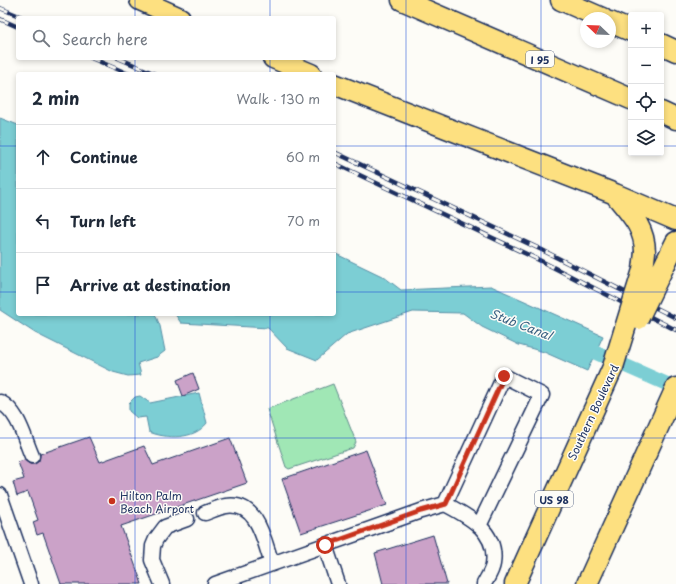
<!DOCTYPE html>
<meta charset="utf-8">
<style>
:root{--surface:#fff;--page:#f6f6f7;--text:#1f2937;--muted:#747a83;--line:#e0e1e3}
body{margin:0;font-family:"Playpen Sans",sans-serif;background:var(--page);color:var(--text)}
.controls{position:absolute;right:12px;top:12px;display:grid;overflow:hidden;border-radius:4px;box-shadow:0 2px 6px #0003}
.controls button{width:36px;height:36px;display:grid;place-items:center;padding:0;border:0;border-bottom:1px solid var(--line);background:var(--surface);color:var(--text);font:20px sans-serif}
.compass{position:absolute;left:580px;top:12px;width:36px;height:36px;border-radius:50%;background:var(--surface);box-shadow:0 2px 6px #0003;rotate:293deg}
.stop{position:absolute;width:12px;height:12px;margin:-9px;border:3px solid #c8321e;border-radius:50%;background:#fff}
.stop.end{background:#c8321e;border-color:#fff;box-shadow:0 1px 4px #0008}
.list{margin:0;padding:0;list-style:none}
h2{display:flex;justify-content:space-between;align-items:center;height:52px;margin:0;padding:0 16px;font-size:17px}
h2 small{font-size:13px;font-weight:400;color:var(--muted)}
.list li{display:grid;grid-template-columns:26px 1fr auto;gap:12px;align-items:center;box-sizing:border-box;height:64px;padding:0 16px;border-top:1px solid var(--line)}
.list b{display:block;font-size:15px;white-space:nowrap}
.list em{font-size:13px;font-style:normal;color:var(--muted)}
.icon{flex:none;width:22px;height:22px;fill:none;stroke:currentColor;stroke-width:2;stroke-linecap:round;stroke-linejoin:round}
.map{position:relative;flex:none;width:676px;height:584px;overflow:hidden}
.search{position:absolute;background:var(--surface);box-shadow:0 2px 6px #0003;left:16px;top:16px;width:320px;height:44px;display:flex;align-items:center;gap:10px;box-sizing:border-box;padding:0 14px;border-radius:4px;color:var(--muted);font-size:15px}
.panel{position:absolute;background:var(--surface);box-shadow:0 2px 6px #0003;left:16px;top:72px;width:320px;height:244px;border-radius:4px}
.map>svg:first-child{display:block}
.green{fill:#a0e7b5;stroke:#5e8b8a}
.water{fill:#7cced4;stroke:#558ea5}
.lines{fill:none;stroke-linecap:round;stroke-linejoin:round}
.canal{stroke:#7cced4;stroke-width:14}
.building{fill:#cba2c8;stroke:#1b2f5e}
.minor-casing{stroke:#1b2f5e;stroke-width:17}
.highway-casing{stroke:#1b2f5e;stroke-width:23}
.minor{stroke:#fdfcf7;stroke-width:14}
.highway{stroke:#fde080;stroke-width:20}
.rail-casing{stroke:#1b2f5e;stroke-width:4.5}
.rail{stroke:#fdfcf7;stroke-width:3;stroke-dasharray:9;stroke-linecap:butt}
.highway-bridge-casing{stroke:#1b2f5e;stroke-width:23;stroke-linecap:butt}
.highway-bridge{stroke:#fde080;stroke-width:20}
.route{stroke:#c8321e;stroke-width:5}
.grid{fill:none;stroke:#1d4ed8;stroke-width:1;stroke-opacity:0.55}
.poi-dot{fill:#c8321e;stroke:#fdfcf7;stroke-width:1.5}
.labels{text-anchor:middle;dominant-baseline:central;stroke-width:3;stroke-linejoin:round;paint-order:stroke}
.shield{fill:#fdfcf7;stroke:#5f6c8c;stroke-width:1}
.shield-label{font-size:10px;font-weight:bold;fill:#1b2f5e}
.street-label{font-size:11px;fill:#1b2f5e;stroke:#fdfcf7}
.poi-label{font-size:11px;fill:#1b2f5e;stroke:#fdfcf7;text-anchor:start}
.water-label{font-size:12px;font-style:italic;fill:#385f81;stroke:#fdfcf7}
</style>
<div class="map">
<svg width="676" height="584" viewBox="0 0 676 584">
<rect width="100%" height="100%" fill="#fdfcf7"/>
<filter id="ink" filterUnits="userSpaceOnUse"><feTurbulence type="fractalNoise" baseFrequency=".025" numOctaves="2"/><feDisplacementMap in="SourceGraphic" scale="8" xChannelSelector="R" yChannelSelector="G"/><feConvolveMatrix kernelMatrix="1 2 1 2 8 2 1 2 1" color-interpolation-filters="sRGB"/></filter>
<g filter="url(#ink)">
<path class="green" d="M333 384 356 442 353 448 289 469 286 467 267 409Z"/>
<path class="water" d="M0 118 18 125V314H155L160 326 165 351 157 357 138 363 141 375 128 376 113 372 35 333 0 310Z
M334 253 384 277 401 290 491 286 603 336 587 371 544 352 519 345 482 327 463 313 413 312 347 334 317 360 287 348 268 328 181 323 175 314H334Z
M199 393 207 423C194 440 167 439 149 432L146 417 137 418 129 411V403L135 397 140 396 150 403Z"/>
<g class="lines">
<path class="canal" d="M578 345 676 388"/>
</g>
<path class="building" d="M193 373 199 389 183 396 177 380Z
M89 437 100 462 144 446 153 465 230 438 247 483 121 526 142 584H61L43 533 37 535 33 522 38 520 28 492 17 496 13 482 24 479 18 462 24 460 30 464H35L39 461 40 454Z
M366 450 387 505 301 533 282 479Z
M433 535 447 584H383L375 553Z"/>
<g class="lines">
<defs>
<path id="minor" d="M0 402C19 412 24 438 32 456
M0 495 31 584
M445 504 504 376 542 395 479 526
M205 513C211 511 219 507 226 506 258 501 264 541 272 564
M325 545 338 584
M162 584 152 560 153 546 156 539 165 527 187 519
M215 584 421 511 445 504C470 517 498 532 493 564 492 571 487 578 484 584"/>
<path id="highway" d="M140 0 180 18
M402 0 631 99
M561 0 602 18
M610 22 631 31
M661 44 676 51
M273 58 311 74
M334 84 615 194 676 220
M661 112 676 119
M617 197C632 215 645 229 645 252
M666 262 676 242
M515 584 613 367
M587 584 676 388"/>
</defs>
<use href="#minor" class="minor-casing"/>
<use href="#highway" class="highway-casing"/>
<use href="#minor" class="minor"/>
<use href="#highway" class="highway"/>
<defs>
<path id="rail" d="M0 8 24 18
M0 19 18 27
M91 58 129 74
M118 58 155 74
M334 152 542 250 676 318
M334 163 537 259 676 330"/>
</defs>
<use href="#rail" class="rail-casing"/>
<use href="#rail" class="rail"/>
<defs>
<path id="highway-bridge" d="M638 319 666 262
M613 367 643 270 645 252"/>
</defs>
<use href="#highway-bridge" class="highway-bridge-casing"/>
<use href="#highway-bridge" class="highway-bridge"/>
</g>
</g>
<g class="lines" filter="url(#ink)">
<path class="route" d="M325 545 421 511 446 504 504 376"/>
</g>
<path class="grid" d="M135 0V18M270 0V18M406 0V584M541 0V584M135 58V74M270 58V74M0 146H18M334 146H631M661 146H676M0 292H18M334 292H676M135 314V584M270 314V584M0 438H676"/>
<circle class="poi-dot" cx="112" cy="501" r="4"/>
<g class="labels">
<g class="shield">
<rect x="526" y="51" width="28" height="16" rx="3"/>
<rect x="535" y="491" width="38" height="16" rx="3"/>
</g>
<g class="shield-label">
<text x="540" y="59">I 95</text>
<text x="554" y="499">US 98</text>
</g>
<g class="street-label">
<text transform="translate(593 412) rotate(-65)">Southern Boulevard</text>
</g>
<g class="poi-label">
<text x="120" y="495">Hilton Palm<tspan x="120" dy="13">Beach Airport</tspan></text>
</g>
<g class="water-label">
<text transform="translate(521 324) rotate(21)">Stub Canal</text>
</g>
</g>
</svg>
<div class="controls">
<button>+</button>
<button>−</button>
<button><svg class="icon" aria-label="locate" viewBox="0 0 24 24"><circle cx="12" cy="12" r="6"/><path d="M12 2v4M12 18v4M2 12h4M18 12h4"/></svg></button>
<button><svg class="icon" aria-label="layers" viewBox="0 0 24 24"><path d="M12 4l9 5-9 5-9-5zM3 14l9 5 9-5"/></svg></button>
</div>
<svg class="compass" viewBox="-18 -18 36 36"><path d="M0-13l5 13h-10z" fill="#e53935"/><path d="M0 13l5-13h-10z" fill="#747a83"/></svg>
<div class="stop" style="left:325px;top:545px"></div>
<div class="stop end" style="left:504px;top:376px"></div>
<div class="search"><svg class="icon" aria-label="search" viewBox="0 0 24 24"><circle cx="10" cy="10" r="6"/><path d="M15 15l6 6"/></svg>Search here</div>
<section class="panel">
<h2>2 min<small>Walk · 130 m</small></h2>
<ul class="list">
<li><svg class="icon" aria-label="ahead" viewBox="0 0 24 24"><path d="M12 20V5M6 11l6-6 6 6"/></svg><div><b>Continue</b></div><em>60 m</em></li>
<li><svg class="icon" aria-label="left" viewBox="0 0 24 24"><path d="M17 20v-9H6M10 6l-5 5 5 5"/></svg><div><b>Turn left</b></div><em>70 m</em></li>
<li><svg class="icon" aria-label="arrive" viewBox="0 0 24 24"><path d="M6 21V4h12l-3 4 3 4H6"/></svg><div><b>Arrive at destination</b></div></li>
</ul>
</section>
</div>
